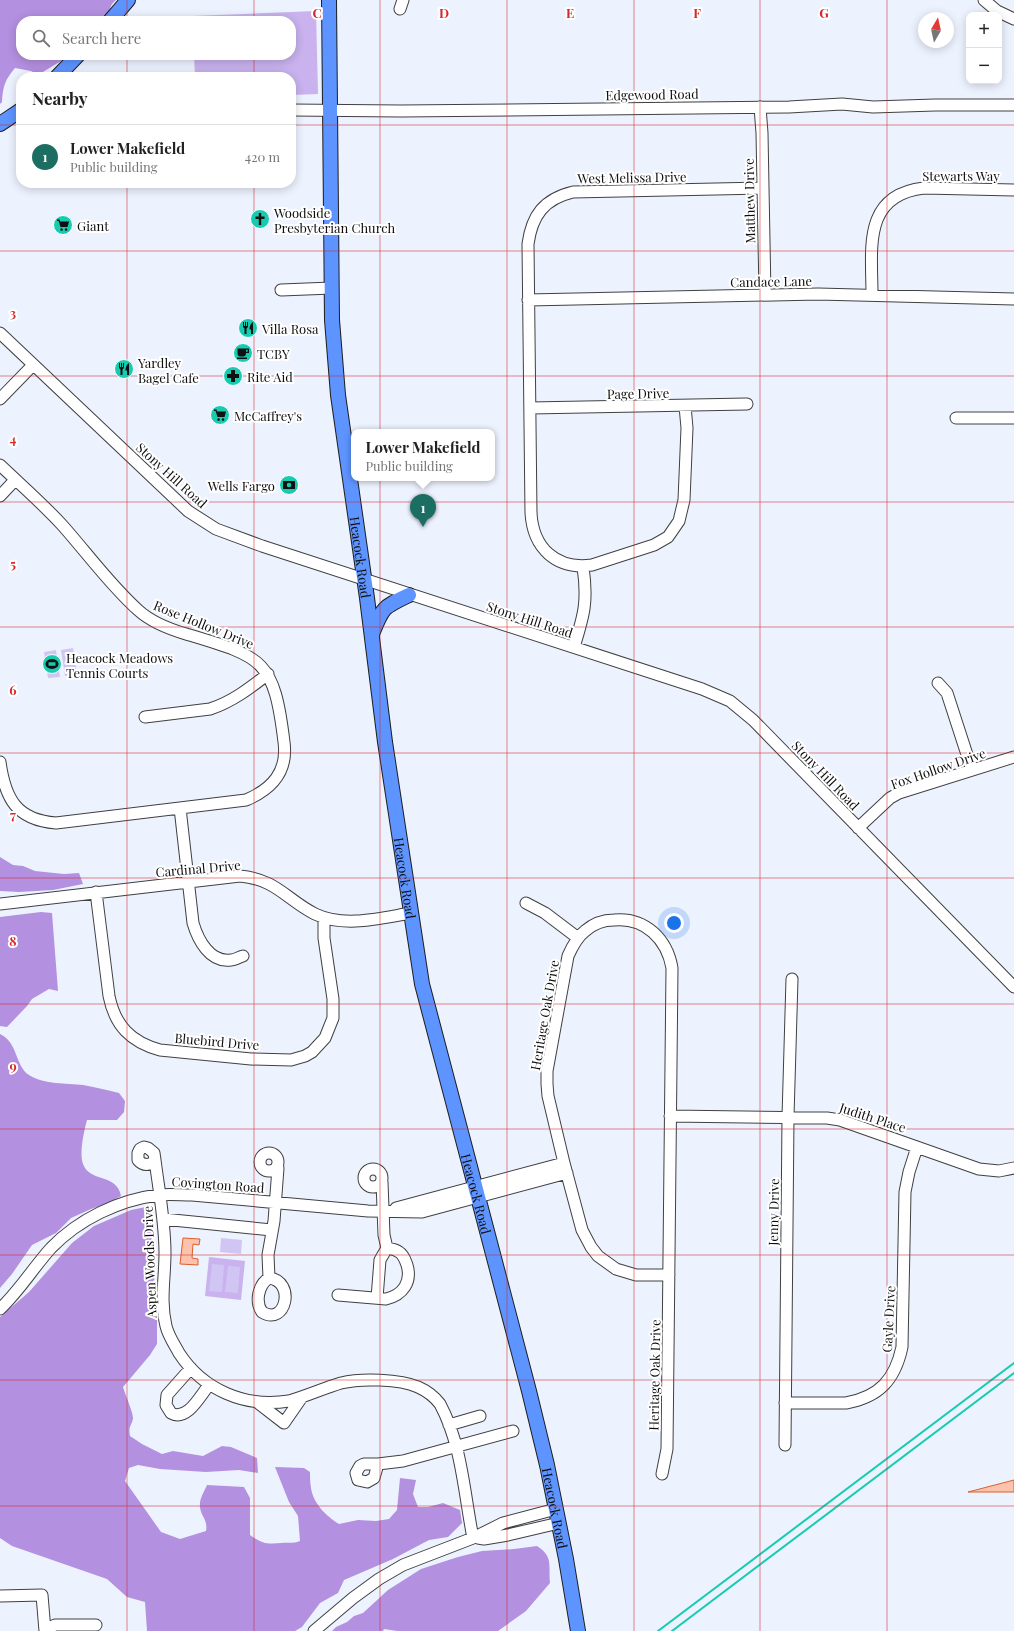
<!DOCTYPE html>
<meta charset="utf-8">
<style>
:root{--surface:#fff;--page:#f2f2f2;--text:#222;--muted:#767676;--line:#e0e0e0;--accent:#1d6e62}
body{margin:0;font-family:"Playfair Display",serif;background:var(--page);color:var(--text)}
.controls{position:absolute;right:12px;top:12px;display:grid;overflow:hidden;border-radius:8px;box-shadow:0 2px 10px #0003}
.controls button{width:36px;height:36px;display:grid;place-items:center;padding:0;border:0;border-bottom:1px solid var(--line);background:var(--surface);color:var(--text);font:20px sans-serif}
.compass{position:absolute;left:918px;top:12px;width:36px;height:36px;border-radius:50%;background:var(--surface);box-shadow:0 2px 10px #0003;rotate:9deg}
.you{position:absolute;left:674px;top:923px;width:14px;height:14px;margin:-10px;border:3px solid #fff;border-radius:50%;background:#1a73e8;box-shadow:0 0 0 6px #1a73e833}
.badge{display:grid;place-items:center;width:26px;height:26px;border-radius:50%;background:var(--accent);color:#fff;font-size:13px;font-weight:700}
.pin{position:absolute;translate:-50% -33px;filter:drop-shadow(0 1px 2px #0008)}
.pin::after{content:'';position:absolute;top:21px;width:14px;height:12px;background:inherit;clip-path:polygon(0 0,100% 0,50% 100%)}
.popup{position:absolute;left:351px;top:429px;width:144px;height:52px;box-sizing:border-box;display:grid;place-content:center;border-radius:8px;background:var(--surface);filter:drop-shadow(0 1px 3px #0005);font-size:13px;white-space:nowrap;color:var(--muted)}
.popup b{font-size:15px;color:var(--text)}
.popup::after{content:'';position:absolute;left:50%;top:100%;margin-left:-8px;border:8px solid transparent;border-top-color:var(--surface)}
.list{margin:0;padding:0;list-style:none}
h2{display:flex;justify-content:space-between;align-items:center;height:52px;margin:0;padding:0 16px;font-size:17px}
h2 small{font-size:13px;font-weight:400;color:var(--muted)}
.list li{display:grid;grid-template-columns:26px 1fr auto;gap:12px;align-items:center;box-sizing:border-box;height:64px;padding:0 16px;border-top:1px solid var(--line)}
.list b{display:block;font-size:15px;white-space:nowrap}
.list p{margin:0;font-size:13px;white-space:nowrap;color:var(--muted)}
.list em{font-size:13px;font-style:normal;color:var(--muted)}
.icon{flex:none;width:22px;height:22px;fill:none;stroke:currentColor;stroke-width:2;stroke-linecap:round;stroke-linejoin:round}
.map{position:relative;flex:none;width:1014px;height:1631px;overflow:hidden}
.search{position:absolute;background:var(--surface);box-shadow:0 2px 10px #0003;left:16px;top:16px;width:280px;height:44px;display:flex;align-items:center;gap:10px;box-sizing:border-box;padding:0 14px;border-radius:16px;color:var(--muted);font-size:15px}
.panel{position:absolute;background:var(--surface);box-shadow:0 2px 10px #0003;left:16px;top:72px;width:280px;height:116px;border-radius:16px}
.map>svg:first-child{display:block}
.green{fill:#c9b2ee}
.forest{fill:#b490e0}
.pitch{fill:#d1c5f4}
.water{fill:#fcc2ac;stroke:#db602b}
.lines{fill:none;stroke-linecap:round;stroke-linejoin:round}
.minor-casing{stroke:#404040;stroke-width:13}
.major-casing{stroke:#1e1e1e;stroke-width:16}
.minor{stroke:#fff;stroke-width:11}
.major{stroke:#5d94ff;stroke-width:14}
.rail{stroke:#17cbb1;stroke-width:2}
.grid{fill:none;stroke:#d62828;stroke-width:1;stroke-opacity:0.55}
.labels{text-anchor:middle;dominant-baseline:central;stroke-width:4;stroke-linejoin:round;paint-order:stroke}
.street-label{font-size:13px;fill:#0d0d0d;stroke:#fff}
.poi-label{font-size:13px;fill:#0d0d0d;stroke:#fff;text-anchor:start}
.grid-label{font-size:13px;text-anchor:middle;font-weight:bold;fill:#d62828;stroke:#fff;stroke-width:4;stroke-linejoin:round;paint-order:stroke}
</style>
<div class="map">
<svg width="1014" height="1631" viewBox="0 0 1014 1631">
<rect width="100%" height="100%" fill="#edf2ff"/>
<path class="green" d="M316 11 318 94 291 95V77H195L194 55H291V21H192V16Z
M209 1257 245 1261 241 1300 205 1296Z"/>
<path class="forest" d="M0 0H116L112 4 107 15 99 21H21V55H66L61 61 38 75 31 71 15 68C5 80 3 86 2 102L0 104Z
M0 857 13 865 23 866 35 871 64 874 79 873 83 884 53 890 19 892 0 891Z
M41 912 52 913 58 991 49 989 32 999 27 1006 7 1027 0 1026V917Z
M0 1034C18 1042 15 1066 29 1075 45 1085 66 1083 83 1085 95 1087 107 1090 119 1093L125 1101 124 1112 117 1120H87C84 1131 79 1153 83 1164 90 1183 117 1173 121 1196L107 1204 91 1209 71 1218 56 1233 32 1245 12 1274 0 1288Z
M151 1206 150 1215 153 1223 151 1244 155 1253 154 1288 157 1312V1344L150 1355 123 1387C125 1394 133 1412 133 1418 132 1426 128 1425 130 1436L142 1444 162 1454 173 1451 203 1456 222 1446 231 1447 257 1458 258 1473 239 1470 206 1472 160 1469 138 1465 129 1468 125 1481 161 1532 180 1539 206 1531C208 1519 201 1517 200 1507 199 1499 204 1492 207 1485L244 1487 250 1498V1535C263 1544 266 1544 281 1543 288 1542 292 1544 300 1541L298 1516 289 1502 275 1467 304 1468 310 1472C310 1477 310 1482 311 1488 313 1503 326 1516 339 1524L358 1520 376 1521 389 1519 397 1510 400 1478 416 1480 413 1494 418 1507H428L443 1503 460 1510 462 1523 448 1537 429 1540 393 1559 344 1580 338 1593 320 1603 302 1627 295 1631H147L145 1602 127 1597 107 1579 12 1546 0 1538V1317L29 1292 72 1243 94 1226 131 1210Z
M537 1546C554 1557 548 1565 550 1583L526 1611 498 1631H397L384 1629 383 1631H332L336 1627 347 1622 354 1616 363 1613 388 1590 421 1569 458 1557 482 1551 514 1549Z"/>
<path class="pitch" d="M73 648 77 674 65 676 61 650Z
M56 650 60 677 48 678 44 652Z
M221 1238 242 1240 241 1254 220 1252Z
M212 1264 224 1265 222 1292 209 1291Z
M228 1266 240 1267 238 1293 225 1292Z"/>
<path class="water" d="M183 1238 200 1239 199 1245 193 1244 192 1258 198 1259V1265L180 1264Z
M1014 1480V1492H968Z"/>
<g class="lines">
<defs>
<path id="minor" d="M984 0 997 11 1014 19
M400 9 403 0
M760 107 762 133 765 295
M291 110 401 111 789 107 842 104 873 107 935 105H1014
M281 290 332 288
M872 295C872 249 862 195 924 188L1014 190
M528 300 818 294 1014 299
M0 333 188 511 216 529 262 546 702 689 730 701 753 720 1014 987
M0 399 33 365
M685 406 687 428 684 500 679 521 668 537 654 545 592 565C556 570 533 548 531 513L528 244C532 215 544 199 573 192L763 188
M530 408 747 404
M956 418H1014
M0 465C21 485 44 505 63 526 87 553 111 586 138 610 151 622 169 629 186 634 263 657 274 659 284 742 288 772 272 789 246 800L56 823C16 820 5 798 0 762
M0 496 15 480
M574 647C584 615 588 601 583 567
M938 683 947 693 972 770
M145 717 210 709C232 702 250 688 268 674
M180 808 193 923C198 940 210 963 231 960 235 960 239 957 243 956
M858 828 890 798 899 793 1014 757
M96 892 109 996C115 1026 131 1042 160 1050L251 1059 291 1060 305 1056 312 1052 325 1038 333 1018V999L324 938V918
M526 903 545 913 578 938
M0 904 240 876C276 879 287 900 315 914 344 928 381 918 411 913
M670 1116 827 1118 840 1120 979 1169 999 1171 1014 1168
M144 1147 148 1148 154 1153 155 1160C150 1166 143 1166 138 1160V1153L140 1149Z
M260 1162a9 9 0 1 1 18 0a9 9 0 1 1-18 0Z
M155 1160C159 1191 165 1222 165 1253 165 1278 160 1301 166 1326 168 1335 174 1344 179 1353 203 1390 245 1408 289 1401 307 1396 324 1388 341 1383 361 1378 400 1379 418 1387 427 1391 434 1396 440 1404 462 1445 464 1493 473 1538
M364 1178a9 9 0 1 1 18 0a9 9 0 1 1-18 0Z
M396 1208 564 1163
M163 1219 272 1230
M269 1278 268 1255 274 1221 278 1168
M269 1278C296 1281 286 1327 262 1312 255 1302 258 1285 269 1278Z
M338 1295 386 1299C403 1295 412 1282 407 1265 405 1260 404 1255 399 1252 395 1249 391 1249 387 1248
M377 1298 380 1260 387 1248 384 1235 382 1182
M0 1309C20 1290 33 1268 51 1248 79 1219 119 1200 158 1195 169 1194 181 1195 192 1195L368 1211 422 1212 567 1173
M191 1368 167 1395 166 1405 171 1413C187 1422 200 1396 209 1385
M257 1402 284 1423 302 1397
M785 1403H846C879 1397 895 1380 902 1347L905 1192 909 1172 917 1147
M449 1425 480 1416
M785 1445 788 1117 792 979
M364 1464H378L374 1478 367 1482 358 1480 356 1473 360 1466Z
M378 1464 403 1461 513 1431
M662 1474 667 1449 672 968C667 939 645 917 614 920 604 920 593 924 585 931 577 937 572 947 568 956L547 1071V1084L548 1096 564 1163 582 1230 591 1247 598 1256 616 1269 636 1275H669
M478 1538 484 1539 508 1535 559 1523
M0 1596 42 1595 45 1631
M45 1630 55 1625H96
M314 1631 353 1598 379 1579 403 1565 473 1538 503 1523 556 1509"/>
<g id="major">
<path id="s1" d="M329 0 332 320 338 395 367 598 385 742 422 984 529 1391 547 1465 566 1559 578 1631"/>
<path d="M110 21 128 0"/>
<path d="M57 77 78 55"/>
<path d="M0 124 21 110"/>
<path d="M372 634C383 607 382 608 409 595"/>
</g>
</defs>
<use href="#minor" class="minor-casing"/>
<use href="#major" class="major-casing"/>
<use href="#minor" class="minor"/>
<use href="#major" class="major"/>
<path class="rail" d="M658 1631 1014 1363
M672 1631 1014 1373"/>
</g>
<path class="grid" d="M127 0V21M254 0V21M380 0V1631M507 0V1631M634 0V1631M760 0V1631M887 0V1631M127 55V77M254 55V77M0 125H21M291 125H1014M127 183V1631M254 183V1631M0 251H1014M0 376H1014M0 502H1014M0 627H1014M0 753H1014M0 878H1014M0 1004H1014M0 1129H1014M0 1255H1014M0 1380H1014M0 1506H1014"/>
<defs>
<symbol id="church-disc" viewBox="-11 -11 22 22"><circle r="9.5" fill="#17cbb1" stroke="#fff"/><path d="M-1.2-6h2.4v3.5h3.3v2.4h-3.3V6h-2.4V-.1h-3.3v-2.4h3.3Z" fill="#111"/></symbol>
<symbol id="supermarket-disc" viewBox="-11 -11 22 22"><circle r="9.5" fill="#17cbb1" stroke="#fff"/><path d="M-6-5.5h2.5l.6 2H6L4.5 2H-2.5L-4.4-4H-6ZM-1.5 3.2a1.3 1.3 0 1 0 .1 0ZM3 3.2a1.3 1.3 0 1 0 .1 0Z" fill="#111"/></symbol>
<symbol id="restaurant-disc" viewBox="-11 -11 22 22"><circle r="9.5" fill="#17cbb1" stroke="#fff"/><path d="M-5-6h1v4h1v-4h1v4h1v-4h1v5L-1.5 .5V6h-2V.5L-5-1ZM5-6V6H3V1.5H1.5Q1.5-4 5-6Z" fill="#111"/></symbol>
<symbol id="cafe-disc" viewBox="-11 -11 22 22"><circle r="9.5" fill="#17cbb1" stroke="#fff"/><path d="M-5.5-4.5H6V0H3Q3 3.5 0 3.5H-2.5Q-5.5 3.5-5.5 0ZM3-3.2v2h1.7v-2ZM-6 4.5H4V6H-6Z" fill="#111"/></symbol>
<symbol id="pharmacy-disc" viewBox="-11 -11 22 22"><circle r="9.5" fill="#17cbb1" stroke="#fff"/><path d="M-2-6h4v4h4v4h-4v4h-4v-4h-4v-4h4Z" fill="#111"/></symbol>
<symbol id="bank-disc" viewBox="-11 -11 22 22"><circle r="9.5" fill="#17cbb1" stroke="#fff"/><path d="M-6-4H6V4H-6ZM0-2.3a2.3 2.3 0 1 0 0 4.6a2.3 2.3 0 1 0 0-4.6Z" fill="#111"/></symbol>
<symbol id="stadium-disc" viewBox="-11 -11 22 22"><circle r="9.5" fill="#17cbb1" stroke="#fff"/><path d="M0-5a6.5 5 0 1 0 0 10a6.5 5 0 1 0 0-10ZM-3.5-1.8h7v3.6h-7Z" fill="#111"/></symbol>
</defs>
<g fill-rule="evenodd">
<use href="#church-disc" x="249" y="208" width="22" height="22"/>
<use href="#supermarket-disc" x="52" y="214" width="22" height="22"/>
<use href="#restaurant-disc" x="237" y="317" width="22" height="22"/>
<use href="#cafe-disc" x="232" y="342" width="22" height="22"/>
<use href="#restaurant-disc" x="113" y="358" width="22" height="22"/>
<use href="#pharmacy-disc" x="222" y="365" width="22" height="22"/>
<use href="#supermarket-disc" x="209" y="404" width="22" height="22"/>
<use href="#bank-disc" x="278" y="474" width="22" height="22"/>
<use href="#stadium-disc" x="41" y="653" width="22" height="22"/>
</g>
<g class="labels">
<g class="street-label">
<text transform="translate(652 94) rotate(-1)">Edgewood Road</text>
<text x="961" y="175">Stewarts Way</text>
<text transform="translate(632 177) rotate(-1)">West Melissa Drive</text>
<text transform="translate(749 201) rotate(-91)">Matthew Drive</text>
<text transform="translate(771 281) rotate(-1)">Candace Lane</text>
<text transform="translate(638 393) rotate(-1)">Page Drive</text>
<text transform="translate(172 475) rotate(42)">Stony Hill Road</text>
<text stroke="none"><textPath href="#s1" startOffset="559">Heacock Road</textPath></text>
<text transform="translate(530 619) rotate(18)">Stony Hill Road</text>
<text transform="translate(204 624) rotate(22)">Rose Hollow Drive</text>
<text transform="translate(938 768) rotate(-19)">Fox Hollow Drive</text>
<text transform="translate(826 775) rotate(46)">Stony Hill Road</text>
<text transform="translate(198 868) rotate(-5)">Cardinal Drive</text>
<text stroke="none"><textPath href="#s1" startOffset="883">Heacock Road</textPath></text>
<text transform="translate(544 1015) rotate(-80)">Heritage Oak Drive</text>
<text transform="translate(217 1041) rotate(5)">Bluebird Drive</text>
<text transform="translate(873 1117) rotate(18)">Judith Place</text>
<text transform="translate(218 1184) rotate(4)">Covington Road</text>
<text stroke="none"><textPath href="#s1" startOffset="1207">Heacock Road</textPath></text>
<text transform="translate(773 1212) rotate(-89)">Jenny Drive</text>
<text transform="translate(149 1262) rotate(-92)">Aspen Woods Drive</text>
<text transform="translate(888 1319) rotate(-87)">Gayle Drive</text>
<text transform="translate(654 1375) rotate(-89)">Heritage Oak Drive</text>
<text stroke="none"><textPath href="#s1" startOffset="1531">Heacock Road</textPath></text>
</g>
<g class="poi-label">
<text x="274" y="212">Woodside<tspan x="274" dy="15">Presbyterian Church</tspan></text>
<text x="77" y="225">Giant</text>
<text x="262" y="328">Villa Rosa</text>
<text x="257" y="353">TCBY</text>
<text x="138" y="362">Yardley<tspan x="138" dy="15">Bagel Cafe</tspan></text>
<text x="247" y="376">Rite Aid</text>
<text x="234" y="415">McCaffrey's</text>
<text x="275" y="485" text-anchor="end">Wells Fargo</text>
<text x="66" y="657">Heacock Meadows<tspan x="66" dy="15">Tennis Courts</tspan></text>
</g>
</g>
<g class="grid-label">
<text x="317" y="18">C</text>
<text x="444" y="18">D</text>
<text x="570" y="18">E</text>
<text x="697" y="18">F</text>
<text x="824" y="18">G</text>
<text x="13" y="318">3</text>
<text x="13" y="444">4</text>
<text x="13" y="569">5</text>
<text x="13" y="695">6</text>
<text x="13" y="820">7</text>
<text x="13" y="946">8</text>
<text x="13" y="1071">9</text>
</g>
</svg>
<div class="controls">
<button>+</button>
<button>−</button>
</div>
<svg class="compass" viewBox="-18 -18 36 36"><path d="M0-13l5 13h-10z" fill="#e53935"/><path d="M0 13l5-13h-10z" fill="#767676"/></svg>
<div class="you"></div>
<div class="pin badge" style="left:423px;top:527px">1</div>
<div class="popup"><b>Lower Makefield</b>Public building</div>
<div class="search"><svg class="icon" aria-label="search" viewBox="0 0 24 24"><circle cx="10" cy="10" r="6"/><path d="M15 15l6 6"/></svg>Search here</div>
<section class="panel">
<h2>Nearby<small></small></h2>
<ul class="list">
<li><span class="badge">1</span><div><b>Lower Makefield</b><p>Public building</p></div><em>420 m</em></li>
</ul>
</section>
</div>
